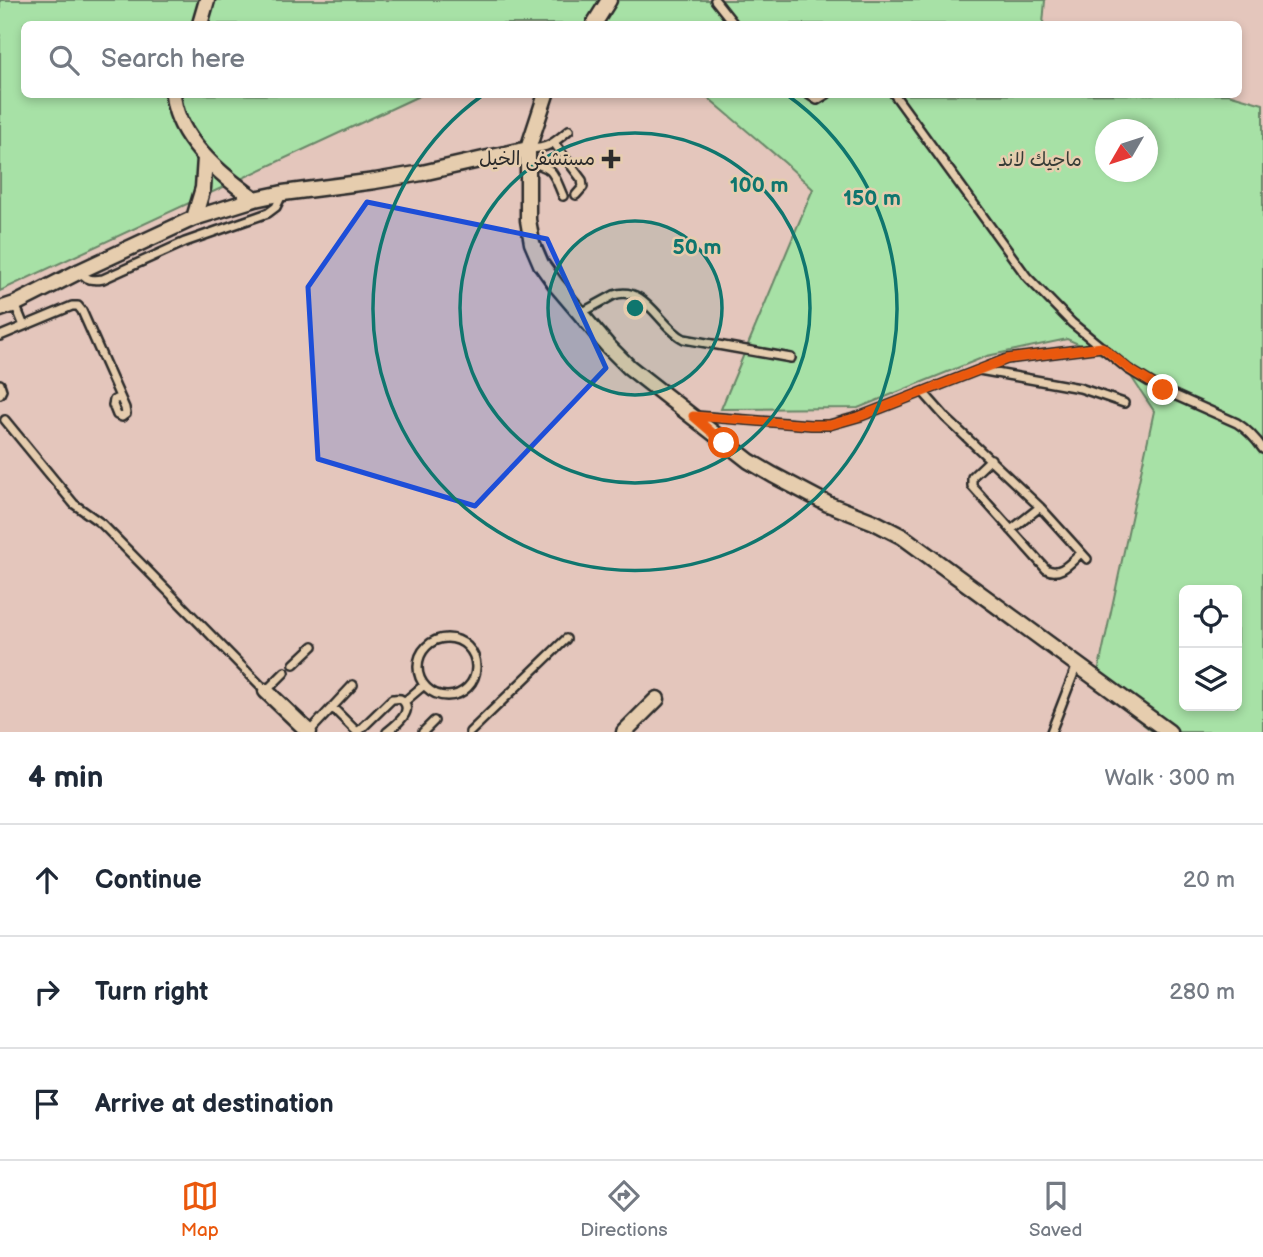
<!DOCTYPE html>
<meta charset="utf-8">
<style>
:root{--surface:#fff;--page:#f2f2f3;--text:#1f2937;--muted:#747a83;--line:#e0e1e3;--accent:#ea580c}
body{margin:0;font-family:"Balsamiq Sans","Playpen Sans Arabic",sans-serif;background:var(--page);color:var(--text)}
.controls{position:absolute;right:21px;bottom:21px;display:grid;overflow:hidden;border-radius:10px;box-shadow:0 4px 10px #0003}
.controls button{width:63px;height:63px;display:grid;place-items:center;padding:0;border:0;border-bottom:2px solid var(--line);background:var(--surface);color:var(--text);font:35px sans-serif}
.compass{position:absolute;left:1095px;top:119px;width:63px;height:63px;border-radius:50%;background:var(--surface);box-shadow:0 4px 10px #0003;rotate:231deg}
.stop{position:absolute;width:21px;height:21px;margin:-16px;border:5px solid #ea580c;border-radius:50%;background:#fff}
.stop.end{background:#ea580c;border-color:#fff;box-shadow:0 2px 7px #0008}
.list{margin:0;padding:0;list-style:none}
h2{display:flex;justify-content:space-between;align-items:center;height:91px;margin:0;padding:0 28px;font-size:30px}
h2 small{font-size:23px;font-weight:400;color:var(--muted)}
.list li{display:grid;grid-template-columns:46px 1fr auto;gap:21px;align-items:center;box-sizing:border-box;height:112px;padding:0 28px;border-top:2px solid var(--line)}
.list b{display:block;font-size:26px;white-space:nowrap}
.list em{font-size:23px;font-style:normal;color:var(--muted)}
.icon{flex:none;width:38px;height:38px;fill:none;stroke:currentColor;stroke-width:2;stroke-linecap:round;stroke-linejoin:round}
.map{position:relative;flex:none;width:1263px;height:732px;overflow:hidden}
.search{position:absolute;background:var(--surface);box-shadow:0 4px 10px #0003;left:21px;right:21px;top:21px;height:77px;display:flex;align-items:center;gap:18px;box-sizing:border-box;padding:0 24px;border-radius:10px;color:var(--muted);font-size:26px}
.sheet{height:427px;background:var(--surface)}
nav{display:flex;justify-content:space-around;align-items:center;box-sizing:border-box;height:98px;border-top:2px solid var(--line);background:var(--surface);font-size:19px;color:var(--muted)}
nav a{display:grid;justify-items:center;gap:4px}
nav .on{color:var(--accent)}
.map>svg:first-child{display:block}
.green{fill:#a7e1a6;stroke:#698668;stroke-width:2;fill-rule:evenodd}
.lines{fill:none;stroke-linecap:round;stroke-linejoin:round}
.service-casing{stroke:#2b2b2b;stroke-width:12}
.minor-casing{stroke:#2b2b2b;stroke-width:19}
.service{stroke:#e6cdae;stroke-width:7}
.minor{stroke:#e6cdae;stroke-width:14}
.route{stroke:#ea580c;stroke-width:9}
.marked{fill:#1d4ed8;fill-opacity:0.2;stroke:#1d4ed8;stroke-width:5;stroke-linejoin:round}
.ring{fill:none;stroke:#0f766e;stroke-width:3.5}
.poi-dot{fill:#2b2b2b;stroke:#e6cdae;stroke-width:2.5}
.labels{text-anchor:middle;dominant-baseline:central;stroke-width:5;stroke-linejoin:round;paint-order:stroke}
.poi-label{font-size:19px;fill:#2b2b2b;stroke:#e6cdae;text-anchor:end}
.park-label{font-size:19px;fill:#373d37;stroke:#e6cdae}
.centre{fill:#0f766e;stroke:#e6cdae;stroke-width:3.5}
.ring-label{font-size:21px;text-anchor:middle;font-weight:bold;fill:#0f766e;stroke:#e6cdae;stroke-width:5;stroke-linejoin:round;paint-order:stroke}
</style>
<div class="map">
<svg width="1263" height="732" viewBox="0 0 1263 732">
<rect width="100%" height="100%" fill="#e4c6bc"/>
<filter id="ink" filterUnits="userSpaceOnUse"><feTurbulence type="fractalNoise" baseFrequency=".0143" numOctaves="2"/><feDisplacementMap in="SourceGraphic" scale="14" xChannelSelector="R" yChannelSelector="G"/><feConvolveMatrix kernelMatrix="1 2 1 2 8 2 1 2 1" color-interpolation-filters="sRGB"/></filter>
<g filter="url(#ink)">
<path class="green" d="M0 0H1045L1043 24H24V94L421 95 0 291Z
M1228 94 1263 104V732H1153L1095 686 1154 411 1122 363 1067 339 987 356 858 408 721 409 813 189 785 163 705 95ZM1106 130H1148V172H1106ZM1184 590H1237V706H1184Z"/>
<g class="lines">
<defs>
<path id="service" d="M715 0 734 24
M808 94 817 100 827 94
M894 94 1027 277 1072 323 1128 369 1163 390 1237 423C1248 430 1256 439 1263 449
M554 143 582 180 583 187 576 195
M529 149C549 148 554 143 569 130
M529 162C555 168 553 173 563 196
M80 271C85 280 93 281 103 279L185 242 268 213 276 207 283 193
M15 304 24 326
M581 313 614 295C645 284 660 327 684 339L791 358
M0 336 72 306H78L82 311 125 408 126 414 122 417 117 415 113 405 114 400 120 397
M979 370 1080 388 1124 403
M0 384 2 390 0 394
M923 392 946 418 1040 507 1087 559
M697 416 811 425H829L861 416 1007 359 1102 347
M5 420 74 504 102 524 266 691 285 672
M991 459 972 477V486L1046 569C1060 577 1071 562 1081 553
M1011 530 1040 507
M418 667a29 29 0 1 1 58 0a29 29 0 1 1-58 0Z
M294 664 313 646
M404 702 424 685
M332 707 357 732
M309 732 353 685
M358 732 392 699C398 699 400 697 404 702 413 713 394 726 387 732
M423 732 434 721
M470 732 566 639
M1051 732 1077 665"/>
<path id="minor" d="M200 24 207 0
M594 24 609 0
M173 94C176 138 222 176 255 199
M546 94 528 149V220L532 243 541 264 556 285 607 345 629 367 749 461 773 475 828 504 874 522 903 537 1169 732
M194 218 203 188 205 158
M0 309 15 304 80 271 194 218 255 199 283 193 375 181 422 173 528 149
M266 691 309 732
M624 732 657 699"/>
</defs>
<use href="#service" class="service-casing"/>
<use href="#minor" class="minor-casing"/>
<use href="#service" class="service"/>
<use href="#minor" class="minor"/>
</g>
</g>
<g class="lines" filter="url(#ink)">
<path class="route" d="M724 443 693 416 811 425H830L861 416 1007 359 1102 347 1129 369 1163 390"/>
</g>
<path class="marked" d="M367 202 547 239 606 368 475 506 318 459 308 287Z"/>
<circle cx="635" cy="308" r="87" fill="#0f766e" fill-opacity=".12"/>
<g class="ring">
<circle cx="635" cy="308" r="87"/>
<circle cx="635" cy="308" r="175"/>
<path d="M787 95A262 262 0 1 1 483 95"/>
</g>
<path class="poi-dot" d="M607.5 148.5h7v7h7v7h-7v7h-7v-7h-7v-7h7z"/>
<g class="labels">
<g class="poi-label">
<text x="595" y="159">مستشفى الخيل</text>
</g>
<g class="park-label">
<text x="1040" y="160">ماجيك لاند</text>
</g>
</g>
<circle cx="635" cy="308" r="10" class="centre"/>
<g class="ring-label">
<text x="759" y="192">100 m</text>
<text x="872" y="205">150 m</text>
<text x="697" y="254">50 m</text>
</g>
</svg>
<div class="controls">
<button><svg class="icon" aria-label="locate" viewBox="0 0 24 24"><circle cx="12" cy="12" r="6"/><path d="M12 2v4M12 18v4M2 12h4M18 12h4"/></svg></button>
<button><svg class="icon" aria-label="layers" viewBox="0 0 24 24"><path d="M12 4l9 5-9 5-9-5zM3 14l9 5 9-5"/></svg></button>
</div>
<svg class="compass" viewBox="-18 -18 36 36"><path d="M0-13l5 13h-10z" fill="#e53935"/><path d="M0 13l5-13h-10z" fill="#747a83"/></svg>
<div class="stop" style="left:724px;top:443px"></div>
<div class="stop end" style="left:1163px;top:390px"></div>
<div class="search"><svg class="icon" aria-label="search" viewBox="0 0 24 24"><circle cx="10" cy="10" r="6"/><path d="M15 15l6 6"/></svg>Search here</div>
</div>
<section class="sheet">
<h2>4 min<small>Walk · 300 m</small></h2>
<ul class="list">
<li><svg class="icon" aria-label="ahead" viewBox="0 0 24 24"><path d="M12 20V5M6 11l6-6 6 6"/></svg><div><b>Continue</b></div><em>20 m</em></li>
<li><svg class="icon" aria-label="right" viewBox="0 0 24 24"><path d="M7 20v-9h11M14 6l5 5-5 5"/></svg><div><b>Turn right</b></div><em>280 m</em></li>
<li><svg class="icon" aria-label="arrive" viewBox="0 0 24 24"><path d="M6 21V4h12l-3 4 3 4H6"/></svg><div><b>Arrive at destination</b></div></li>
</ul>
</section>
<nav>
<a class="on"><svg class="icon" aria-label="map" viewBox="0 0 24 24"><path d="M3 6l6-2 6 2 6-2v14l-6 2-6-2-6 2zM9 4v14M15 6v14"/></svg>Map</a>
<a><svg class="icon" aria-label="directions" viewBox="0 0 24 24"><path d="M12 3l9 9-9 9-9-9zM9 14v-3h6M13 9l2 2-2 2"/></svg>Directions</a>
<a><svg class="icon" aria-label="saved" viewBox="0 0 24 24"><path d="M7 4h10v16l-5-4-5 4z"/></svg>Saved</a>
</nav>
